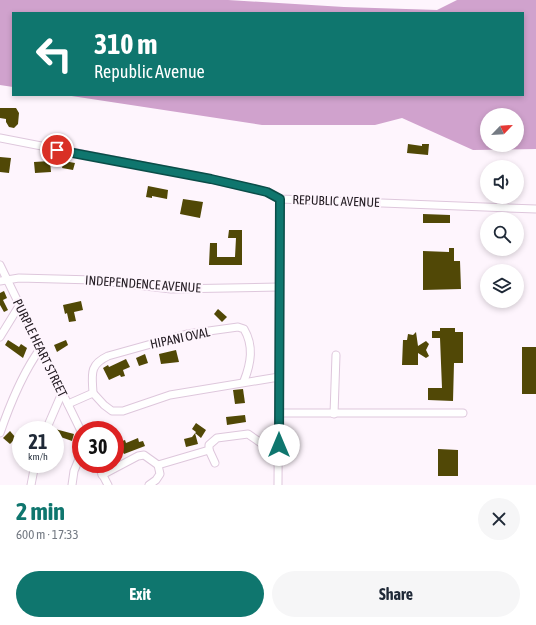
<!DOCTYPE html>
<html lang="en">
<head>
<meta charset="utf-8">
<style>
	body { margin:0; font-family:"Asap Condensed",sans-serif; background:#f6f6f7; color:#1f2937; height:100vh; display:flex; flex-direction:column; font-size:15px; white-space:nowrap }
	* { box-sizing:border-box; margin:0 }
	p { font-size:13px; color:#747a83 }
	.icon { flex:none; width:22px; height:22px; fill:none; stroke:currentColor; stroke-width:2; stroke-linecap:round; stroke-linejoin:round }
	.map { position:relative; height:485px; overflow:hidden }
	.drawer { display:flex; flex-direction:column; background:#fff; flex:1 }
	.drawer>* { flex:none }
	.banner { position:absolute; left:12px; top:12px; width:512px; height:84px; border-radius:0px; box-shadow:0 2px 6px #0003; background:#0f766e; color:#fff; overflow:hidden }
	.needle { width:26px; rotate:65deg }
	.fabs { position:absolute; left:480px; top:108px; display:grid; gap:8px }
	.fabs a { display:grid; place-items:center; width:44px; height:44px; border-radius:50%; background:#fff; box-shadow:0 2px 6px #0003; font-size:20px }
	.speed { position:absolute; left:12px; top:421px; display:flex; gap:8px; font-size:20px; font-weight:700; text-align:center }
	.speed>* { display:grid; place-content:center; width:52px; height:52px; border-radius:50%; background:#fff; box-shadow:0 2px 6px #0003; line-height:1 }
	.speed small { font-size:10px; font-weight:400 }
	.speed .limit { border:6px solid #d22; background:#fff; color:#111 }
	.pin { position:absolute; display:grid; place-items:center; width:34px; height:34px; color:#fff; margin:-17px; border:2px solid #fff; border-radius:50%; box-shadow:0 1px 4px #0007 }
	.me { position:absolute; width:44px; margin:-22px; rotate:0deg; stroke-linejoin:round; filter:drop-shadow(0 0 3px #0008) }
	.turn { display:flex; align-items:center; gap:14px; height:84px; padding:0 16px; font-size:18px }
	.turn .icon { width:52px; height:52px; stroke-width:2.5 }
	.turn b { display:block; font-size:28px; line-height:34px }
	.round { display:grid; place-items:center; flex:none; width:42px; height:42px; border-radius:21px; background:#f6f6f7 }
	.head { display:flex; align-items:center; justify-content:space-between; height:68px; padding:0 16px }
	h1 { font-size:24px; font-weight:700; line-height:30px; color:#0f766e }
	.action { display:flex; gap:8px; margin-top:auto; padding:8px 16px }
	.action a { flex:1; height:46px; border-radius:24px; background:#0f766e; color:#fff; font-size:16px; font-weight:700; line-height:46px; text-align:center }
	.action a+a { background:#f6f6f7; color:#1f2937 }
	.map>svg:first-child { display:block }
</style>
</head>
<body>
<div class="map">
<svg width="536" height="485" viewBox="0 0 536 485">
	<rect width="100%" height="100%" fill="#fef5fd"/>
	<!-- water -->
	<path fill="#d0a2cd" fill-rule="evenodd" d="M0 0H228L344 7 437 10 457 0H536V149L473 150 402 118 375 125H262L65 95H523V13H13V87L0 85ZM487 115H517V145H487Z"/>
	<!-- building -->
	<g fill="#514806">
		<path d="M0 108H16L19 113 18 124 14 128 9 127 6 122V119L0 118Z"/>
		<path d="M408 144 422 146V144H429L428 155 407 153Z"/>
		<path d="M0 157 11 158 9 173 0 172Z"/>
		<path d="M50 161 51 172 35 173 34 162Z"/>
		<path d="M64 161 75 163 73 170 62 168Z"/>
		<path d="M148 186 168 190 167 199 152 196V198L146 197Z"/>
		<path d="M183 199 203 202 200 218 180 214Z"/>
		<path d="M423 214 450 215V223H423Z"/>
		<path d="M229 230H242V265H209L210 243H217V257H235L236 238H228Z"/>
		<path d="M449 248H454V261H460L461 289 423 290V251L449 252Z"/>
		<path d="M4 291 7 298 3 300 8 310 4 312 0 305V293Z"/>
		<path d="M81 301 83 310 74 312 76 321 69 322 67 313 65 314 63 305Z"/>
		<path d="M218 309 227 317 222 322 214 314Z"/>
		<path d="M440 328H455V332H463V363H454L453 401 428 400V388H442L440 338H432V331H440Z"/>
		<path d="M416 332 418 346 426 341 429 344 426 350 429 356 426 358 418 353V365H402L403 340H407L408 334 413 335Z"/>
		<path d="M8 340 19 347 21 344 27 348 23 358 5 345Z"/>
		<path d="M66 340 68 345 57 352 54 345Z"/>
		<rect x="522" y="347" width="14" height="47"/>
		<path d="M176 350 179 362 161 364 159 354Z"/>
		<path d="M145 354 148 363 139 366 136 358Z"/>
		<path d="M126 359 130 367 123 370 125 376 121 377 120 375 109 380 103 368 108 365 109 367Z"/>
		<path d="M243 389 245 403 235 404 233 390Z"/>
		<path d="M245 415 246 422 227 425 226 417Z"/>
		<path d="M196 423 206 430 201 438 195 433 198 444 186 447 184 439 192 437 196 432 192 429Z"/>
		<path d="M55 429 74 434 72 441 55 435Z"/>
		<path d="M10 431 16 438 10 444 3 438Z"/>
		<path d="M138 438 139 442 143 441 145 446 124 454 120 447 115 449V444L125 440 126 443Z"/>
		<path d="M438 449 458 450V476H438Z"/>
	</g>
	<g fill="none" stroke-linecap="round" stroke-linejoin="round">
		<defs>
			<g id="minor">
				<path d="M0 138 211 179 267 192 280 199 536 209"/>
				<path d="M0 265 81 431"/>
				<path d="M0 281 19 278 94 280 171 289 279 287"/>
				<path d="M0 337 19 306"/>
				<path d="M93 393 104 405 112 411H123L170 395 279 377"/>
				<path d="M68 404 93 393C92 374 89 365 108 356L187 334 238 327 244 329C254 346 251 363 244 381"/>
				<path d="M279 413H463"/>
				<path d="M334 414 336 355"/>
				<path d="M46 430 62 393"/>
				<path d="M0 433C10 404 22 374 40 349"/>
				<path d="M209 450 215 463"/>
				<path d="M97 464 108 485"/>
				<path d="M102 475 138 456 144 455 158 465"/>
				<path d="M31 485 35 464"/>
				<path d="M72 485 74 471 81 454"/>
				<path d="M149 485 156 480 160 474 158 465 209 450V445L217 438 248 434 261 443 279 445"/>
				<path d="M278 485 280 199"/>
			</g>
		</defs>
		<!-- minor casing -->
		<use href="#minor" stroke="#dec7dc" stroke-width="9"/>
		<!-- minor -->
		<use href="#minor" stroke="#fff" stroke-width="7"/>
	</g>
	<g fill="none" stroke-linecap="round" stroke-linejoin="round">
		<defs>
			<path id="route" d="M57 150 211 179 267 192 280 199 279 445"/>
		</defs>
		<!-- route casing -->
		<use href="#route" stroke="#0a4d48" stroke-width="10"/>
		<!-- route -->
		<use href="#route" stroke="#0f766e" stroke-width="7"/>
	</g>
	<g text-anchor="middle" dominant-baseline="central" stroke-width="4" stroke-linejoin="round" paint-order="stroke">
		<!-- street labels -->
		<g font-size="13" fill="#282027" stroke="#fef5fd">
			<text transform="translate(336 201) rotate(2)">REPUBLIC AVENUE</text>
			<text transform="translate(143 284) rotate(4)">INDEPENDENCE AVENUE</text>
			<text transform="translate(180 338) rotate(-12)">HIPANI OVAL</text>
			<text transform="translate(40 348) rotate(64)">PURPLE HEART STREET</text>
		</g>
	</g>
</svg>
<div class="fabs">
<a><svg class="needle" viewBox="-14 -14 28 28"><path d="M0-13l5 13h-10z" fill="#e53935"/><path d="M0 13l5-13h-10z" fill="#747a83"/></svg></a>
<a><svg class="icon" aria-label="sound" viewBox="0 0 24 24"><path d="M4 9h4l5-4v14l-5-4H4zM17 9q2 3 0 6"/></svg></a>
<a><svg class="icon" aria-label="search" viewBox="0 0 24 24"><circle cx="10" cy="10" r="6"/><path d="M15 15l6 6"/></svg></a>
<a><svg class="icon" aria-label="layers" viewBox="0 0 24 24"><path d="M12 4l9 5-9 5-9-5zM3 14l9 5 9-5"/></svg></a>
</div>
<div class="speed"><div>21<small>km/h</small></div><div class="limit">30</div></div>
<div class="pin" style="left:57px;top:150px;background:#d93025"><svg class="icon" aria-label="arrive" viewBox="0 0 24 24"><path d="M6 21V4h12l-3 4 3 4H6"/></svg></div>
<svg class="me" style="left:279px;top:445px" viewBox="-20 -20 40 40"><circle r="19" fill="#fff"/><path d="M0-13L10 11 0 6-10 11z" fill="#0f766e"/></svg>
<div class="banner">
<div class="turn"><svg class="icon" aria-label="left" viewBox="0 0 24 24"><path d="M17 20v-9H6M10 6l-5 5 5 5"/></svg><div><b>310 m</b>Republic Avenue</div></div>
</div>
</div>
<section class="drawer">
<div class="head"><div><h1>2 min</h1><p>600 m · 17:33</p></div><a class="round"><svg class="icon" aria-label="close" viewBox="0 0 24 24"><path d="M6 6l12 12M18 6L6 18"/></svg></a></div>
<div class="action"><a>Exit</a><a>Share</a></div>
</section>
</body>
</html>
